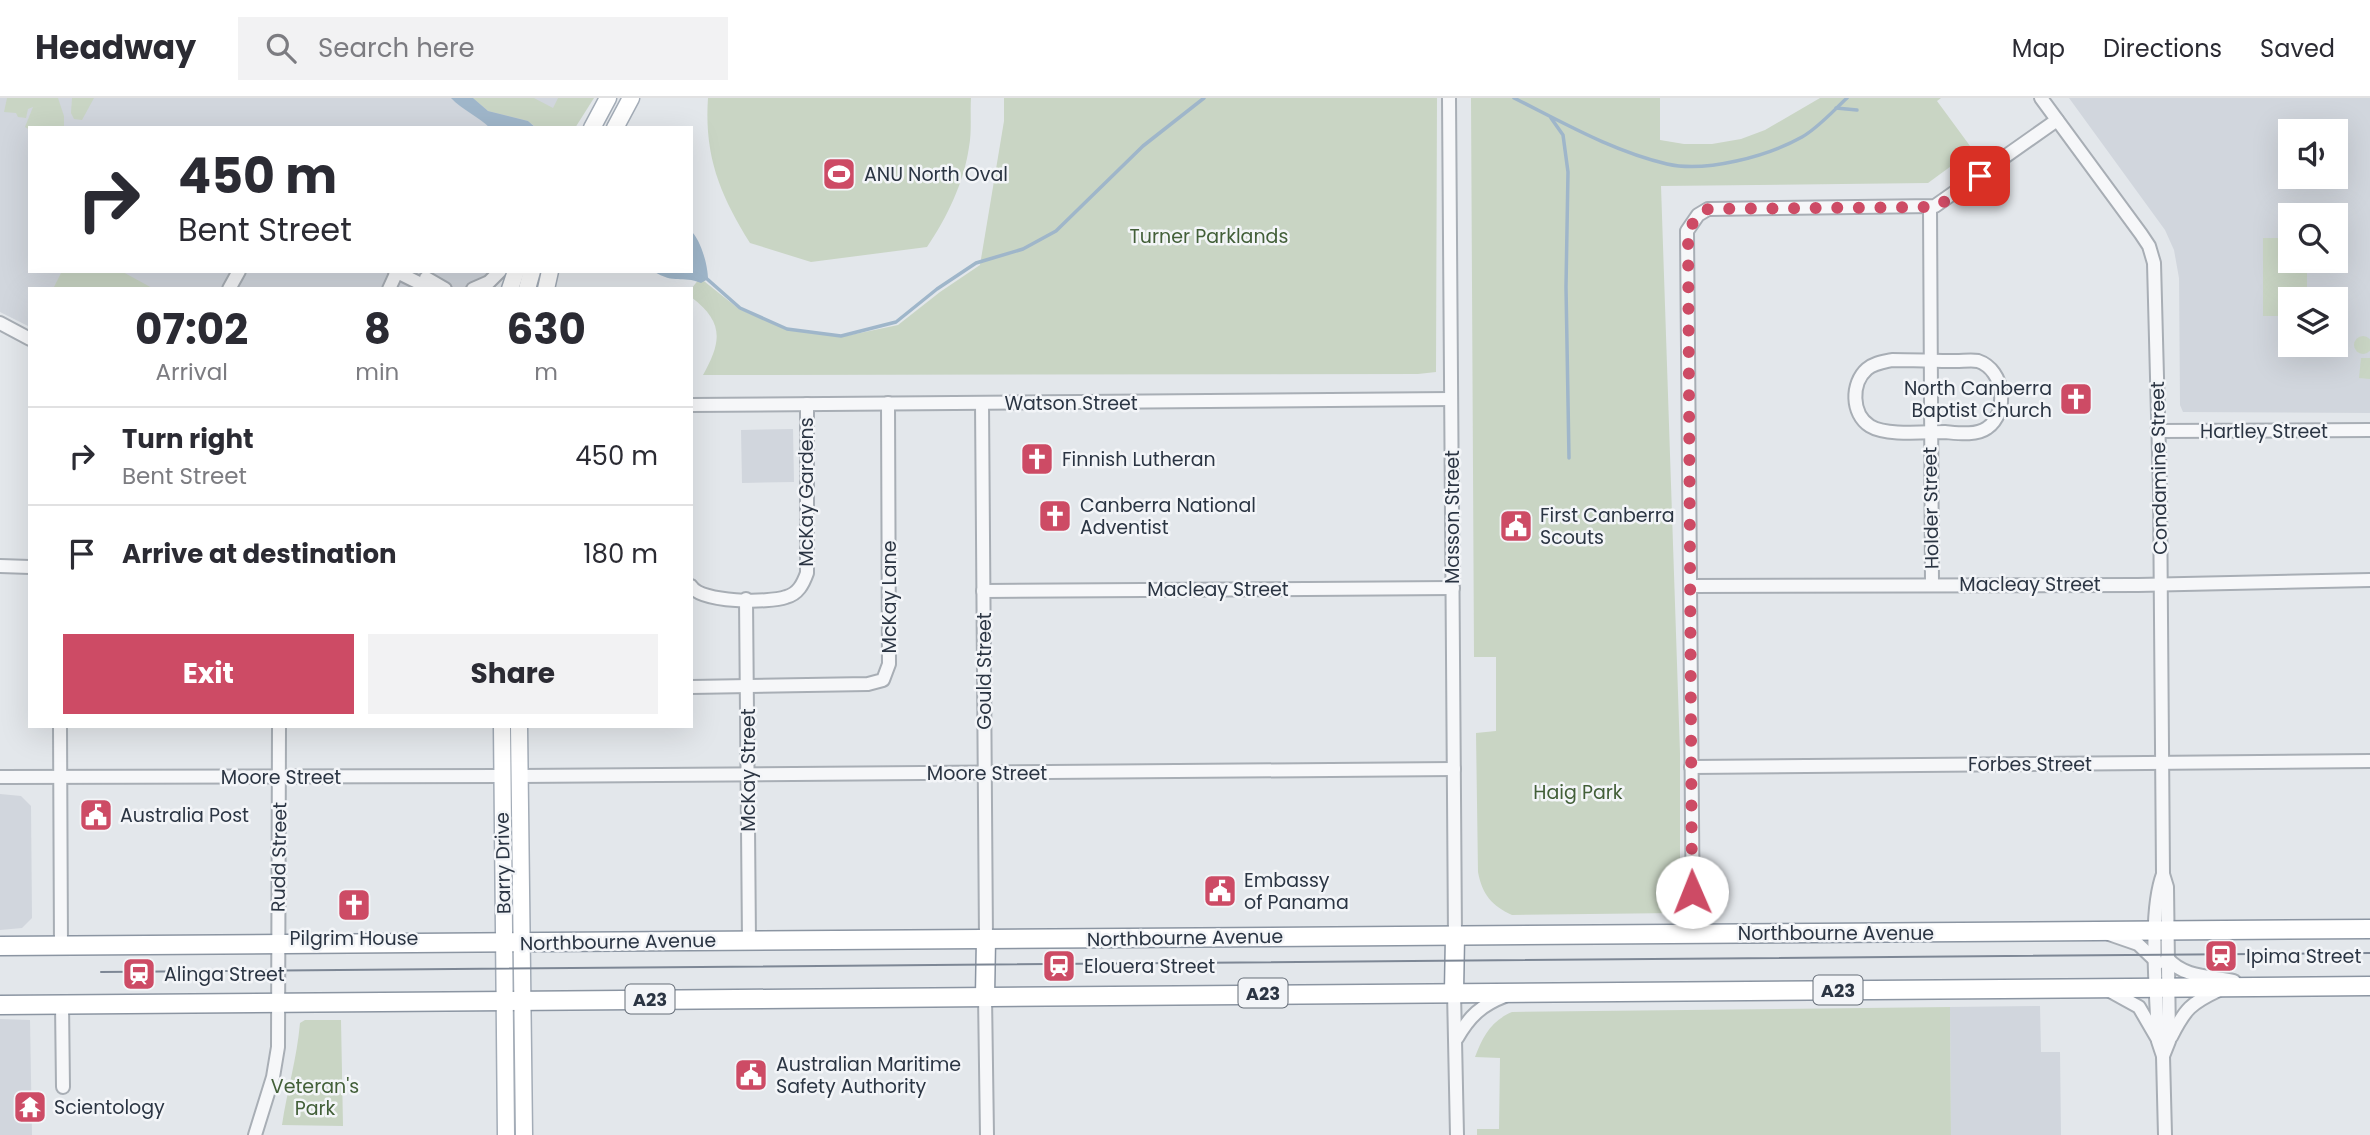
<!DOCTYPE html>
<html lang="en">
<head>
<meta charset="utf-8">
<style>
	body { margin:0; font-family:Poppins,sans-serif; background:#f2f2f3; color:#2b2b33; height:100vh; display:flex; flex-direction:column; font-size:26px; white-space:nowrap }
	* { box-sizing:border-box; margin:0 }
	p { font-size:23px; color:#7c7c81 }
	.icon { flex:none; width:38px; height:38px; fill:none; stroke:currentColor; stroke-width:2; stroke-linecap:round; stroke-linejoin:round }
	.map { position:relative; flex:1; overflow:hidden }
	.panel { position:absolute; left:28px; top:189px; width:665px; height:441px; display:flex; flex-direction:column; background:#fff; border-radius:0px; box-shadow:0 7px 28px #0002 }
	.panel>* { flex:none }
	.hud { position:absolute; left:28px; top:28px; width:665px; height:147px; border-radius:0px; box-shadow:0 7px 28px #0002; background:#fff; color:#2b2b33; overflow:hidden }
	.buttons { position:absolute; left:2278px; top:21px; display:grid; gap:14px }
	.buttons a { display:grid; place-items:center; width:70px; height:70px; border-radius:0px; background:#fff; box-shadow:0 7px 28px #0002; font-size:35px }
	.pin { position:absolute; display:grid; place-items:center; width:60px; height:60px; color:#fff; margin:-30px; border-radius:14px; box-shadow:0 4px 10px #0006 }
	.me { position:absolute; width:77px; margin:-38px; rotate:359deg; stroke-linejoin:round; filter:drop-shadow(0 0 5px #0008) }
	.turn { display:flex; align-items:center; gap:24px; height:147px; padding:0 35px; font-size:32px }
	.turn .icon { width:91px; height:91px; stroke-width:2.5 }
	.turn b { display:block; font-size:49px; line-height:60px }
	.eta { display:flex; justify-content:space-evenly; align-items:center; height:119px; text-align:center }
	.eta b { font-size:42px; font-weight:700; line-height:49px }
	.button { display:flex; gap:14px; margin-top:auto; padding:14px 35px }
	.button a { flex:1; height:80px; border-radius:0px; background:#cd4b65; color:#fff; font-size:28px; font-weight:700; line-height:80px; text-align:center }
	.button a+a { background:#f2f2f3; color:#2b2b33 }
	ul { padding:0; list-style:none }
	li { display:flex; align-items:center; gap:21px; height:98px; padding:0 35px; border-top:2px solid #e1e1e2 }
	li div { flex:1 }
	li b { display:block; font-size:26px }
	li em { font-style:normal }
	header { display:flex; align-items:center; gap:42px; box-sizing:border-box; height:98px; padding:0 35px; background:#fff; border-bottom:2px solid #e1e1e2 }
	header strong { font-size:33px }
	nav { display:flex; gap:38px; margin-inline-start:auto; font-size:24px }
	.search { width:490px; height:63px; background:#f2f2f3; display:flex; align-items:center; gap:18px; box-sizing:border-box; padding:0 24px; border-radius:0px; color:#7c7c81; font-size:26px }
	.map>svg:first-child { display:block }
</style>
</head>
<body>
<header>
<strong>Headway</strong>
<div class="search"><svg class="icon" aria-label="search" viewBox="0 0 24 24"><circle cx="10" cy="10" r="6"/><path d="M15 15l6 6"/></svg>Search here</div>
<nav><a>Map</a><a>Directions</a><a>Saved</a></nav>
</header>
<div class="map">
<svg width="2370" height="1037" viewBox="0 0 2370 1037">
	<rect width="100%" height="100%" fill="#e3e7eb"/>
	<!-- built -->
	<g fill="#d1d6dd" fill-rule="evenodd">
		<path d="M0 0H582L566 30H30V173H488L483 191H30V229L0 214Z"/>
		<path d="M2069 0H2370V315L2183 314 2180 307 2179 180 2174 152 2165 132ZM2291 33H2336V79H2291ZM2291 117H2336V163H2291ZM2291 201H2336V247H2291Z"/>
		<path d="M793 331 794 384 742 385 741 332Z"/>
		<path d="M0 696 21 698 31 708 32 820 22 830 0 832Z"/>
		<path d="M2040 908 2041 954H2060L2061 1037H1951L1950 909Z"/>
		<path d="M0 921 30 922 32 1037H0Z"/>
	</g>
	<!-- green -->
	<g fill="#c9d5c4">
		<path d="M7 0H58L64 18V30H30V32L25 29 33 9 28 11 26 20 18 19 16 15 4 14Z"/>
		<path d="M72 0H94L82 22 74 21 71 15Z"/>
		<path d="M473 0H534L553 10 558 0H594L575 30H537L528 23 488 13Z"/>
		<path d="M708 0H971C970 16 972 33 969 49 964 84 947 120 927 149L811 164 750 145C720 97 704 58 708 0Z"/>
		<path d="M1004 0H1437L1436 274 1418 276 703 277C722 243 724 224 691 199V191L700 180 739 211 787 232 841 239 898 227 940 194 980 167 1004 23Z"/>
		<path d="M1471 0H1660V42L1684 46H1712L1741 41 1765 32 1820 0H1941L1937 3 1973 52 1928 85 1661 88 1680 655V782L1677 815 1512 817C1492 808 1482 796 1478 774L1476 635 1496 633V559H1474Z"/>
		<path d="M2263 140H2291V163H2307V201H2291V218H2263Z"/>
		<path d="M62 173H121L154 191H53Z"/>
		<circle cx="2363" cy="247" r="9"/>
		<path d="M2361 260H2370V281L2359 280Z"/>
		<path d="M1950 909 1951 1037H1477V1031H1499L1500 960 1475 959C1483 938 1491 923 1512 914Z"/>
		<path d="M305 922H341L343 1028 282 1027C287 993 297 960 300 925Z"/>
	</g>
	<!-- water -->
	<g fill="#9fb6ca">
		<path d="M451 0H473L488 13 528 23 536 30H490C478 18 462 12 451 0Z"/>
		<path d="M691 133C701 142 708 168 708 181L701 185C682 177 675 187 653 173H691Z"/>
	</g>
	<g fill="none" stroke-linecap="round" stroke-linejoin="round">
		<!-- stream -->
		<g stroke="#9fb6ca" stroke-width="3.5">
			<path d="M1514 0C1564 25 1612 53 1667 66 1706 75 1768 58 1802 39 1818 30 1833 13 1847 0"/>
			<path d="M1836 10 1857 12"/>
			<path d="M1551 20 1563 37 1568 74 1566 189 1569 360"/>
			<path d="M706 180 740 210 787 231 841 238 896 224 937 191 976 165 1023 151 1056 133 1143 48 1204 0"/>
		</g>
		<defs>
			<g id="minor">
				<path d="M1449 0 1455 838"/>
				<path d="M2041 0 2141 136 2149 148 2154 165 2160 393 2163 776 2167 789 2169 943 2163 958"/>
				<path d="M1930 109 1932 486"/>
				<path d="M395 173 431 191"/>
				<path d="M426 180 445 191"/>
				<path d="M229 191 239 173"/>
				<path d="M389 191 395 178 402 173"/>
				<path d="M473 191 489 184 500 173"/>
				<path d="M0 225 30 241"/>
				<path d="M1892 262C1913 262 1935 263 1956 263 1963 263 1972 262 1978 263 2005 272 2009 315 1987 330 1976 338 1957 335 1945 334 1925 334 1886 338 1870 328 1851 316 1851 285 1867 271 1874 265 1883 264 1892 262Z"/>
				<path d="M982 305 986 841"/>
				<path d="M691 307 1451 301"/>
				<path d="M2157 333 2370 332"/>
				<path d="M0 468 30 469"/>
				<path d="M691 488C701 505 769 505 786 499 798 496 803 486 807 475V306"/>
				<path d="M1690 488 2138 487 2370 482"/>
				<path d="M983 493 1453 490"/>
				<path d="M746 501 749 843"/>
				<path d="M691 589 868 586 883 582 889 566 888 305"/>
				<path d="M60 628 61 848"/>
				<path d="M1691 669 2370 663"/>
				<path d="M519 678 1454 671"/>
				<path d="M0 679 502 678"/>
				<path d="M2163 776C2148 816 2157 898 2158 943L2163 958 2165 1037"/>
				<path d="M1693 836 1687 133 1698 117 1708 111 1935 108 2057 22"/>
				<path d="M2109 836 2138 846 2158 865"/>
				<path d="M2167 860C2184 880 2210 878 2234 883"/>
				<path d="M2110 893 2139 909 2157 940"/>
				<path d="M1454 894 1457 1037"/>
				<path d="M985 898 987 1037"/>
				<path d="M62 906 63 989"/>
				<path d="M2171 939C2185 911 2191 905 2219 892"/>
				<path d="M1457 940C1469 919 1481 907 1505 898"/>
				<path d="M255 1037 273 979 278 949 279 628"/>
			</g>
			<g id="major">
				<path d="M592 30 608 0"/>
				<path d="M615 30 631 0"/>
				<path d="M510 191 516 173"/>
				<path d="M527 191 532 173"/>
				<path d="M546 191 550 173"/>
				<path d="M502 628 506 1037"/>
				<path d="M519 628 524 1037"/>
			</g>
			<g id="highway">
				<path d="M0 848 2370 831"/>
				<path d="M1454 894 1455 838"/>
				<path d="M985 898 986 841"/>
				<path d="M0 907 2370 888"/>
			</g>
		</defs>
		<!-- minor casing -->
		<use href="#minor" stroke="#a8aeb5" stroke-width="16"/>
		<!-- major casing -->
		<use href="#major" stroke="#a3acb7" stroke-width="19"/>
		<!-- highway casing -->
		<use href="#highway" stroke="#8b95a2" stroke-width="21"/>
		<!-- minor -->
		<use href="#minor" stroke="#f6f7f9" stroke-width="12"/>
		<!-- major -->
		<use href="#major" stroke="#fff" stroke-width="16"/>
		<!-- highway -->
		<use href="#highway" stroke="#fff" stroke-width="18"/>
		<!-- tram -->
		<path stroke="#7d8795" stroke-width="2" d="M101 874 2370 855"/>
	</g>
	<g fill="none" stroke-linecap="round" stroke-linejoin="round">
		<!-- route -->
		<path stroke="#cd4b65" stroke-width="12" stroke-dasharray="0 21.6" d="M1692 794 1688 133 1698 117 1708 111 1930 109 1941 106 1980 78"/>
	</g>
	<!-- icons -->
	<defs>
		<symbol id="stadium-square" viewBox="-11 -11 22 22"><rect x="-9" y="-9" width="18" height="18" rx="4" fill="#cd4b65" stroke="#f3f5f8"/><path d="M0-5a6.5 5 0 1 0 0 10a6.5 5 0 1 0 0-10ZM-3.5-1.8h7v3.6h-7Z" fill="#fff"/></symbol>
		<symbol id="church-square" viewBox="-11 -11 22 22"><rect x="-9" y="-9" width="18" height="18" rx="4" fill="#cd4b65" stroke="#f3f5f8"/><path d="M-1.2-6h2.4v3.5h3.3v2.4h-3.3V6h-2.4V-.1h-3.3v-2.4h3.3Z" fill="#fff"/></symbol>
		<symbol id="civic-square" viewBox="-11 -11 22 22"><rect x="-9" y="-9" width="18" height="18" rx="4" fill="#cd4b65" stroke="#f3f5f8"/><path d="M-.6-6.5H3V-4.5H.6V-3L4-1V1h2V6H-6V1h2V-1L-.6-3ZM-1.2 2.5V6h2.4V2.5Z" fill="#fff"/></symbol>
		<symbol id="station-square" viewBox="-11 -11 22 22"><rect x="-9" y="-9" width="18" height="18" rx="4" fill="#cd4b65" stroke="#f3f5f8"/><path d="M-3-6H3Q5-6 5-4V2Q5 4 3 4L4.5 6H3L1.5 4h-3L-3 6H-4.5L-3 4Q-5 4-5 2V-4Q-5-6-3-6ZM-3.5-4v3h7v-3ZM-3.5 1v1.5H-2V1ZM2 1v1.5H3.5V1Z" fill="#fff"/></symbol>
		<symbol id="temple-square" viewBox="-11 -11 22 22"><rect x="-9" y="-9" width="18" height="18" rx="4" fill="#cd4b65" stroke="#f3f5f8"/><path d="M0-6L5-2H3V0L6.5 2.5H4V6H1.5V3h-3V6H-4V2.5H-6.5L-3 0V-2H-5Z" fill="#fff"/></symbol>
	</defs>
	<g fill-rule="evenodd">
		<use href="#stadium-square" x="820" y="57" width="38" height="38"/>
		<use href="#church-square" x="2057" y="282" width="38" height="38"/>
		<use href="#church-square" x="1018" y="342" width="38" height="38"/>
		<use href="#church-square" x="1036" y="399" width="38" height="38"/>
		<use href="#civic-square" x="1497" y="409" width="38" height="38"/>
		<use href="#civic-square" x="77" y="698" width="38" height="38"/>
		<use href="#civic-square" x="1201" y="774" width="38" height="38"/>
		<use href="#church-square" x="335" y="788" width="38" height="38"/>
		<use href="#station-square" x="2202" y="839" width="38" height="38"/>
		<use href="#station-square" x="1040" y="849" width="38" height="38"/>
		<use href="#station-square" x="120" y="857" width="38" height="38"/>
		<use href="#civic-square" x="732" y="958" width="38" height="38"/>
		<use href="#temple-square" x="11" y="990" width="38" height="38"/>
	</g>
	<g text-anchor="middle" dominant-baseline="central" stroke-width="5" stroke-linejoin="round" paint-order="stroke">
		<!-- shield labels -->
		<g fill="#f3f5f8" stroke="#676f79" stroke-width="2">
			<rect x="1813.5" y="877.5" width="49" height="29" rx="5"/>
			<rect x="1238.5" y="880.5" width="49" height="29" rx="5"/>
			<rect x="625.5" y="886.5" width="49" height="29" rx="5"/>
		</g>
		<g font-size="18" font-weight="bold" fill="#2b3543">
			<text x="1838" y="892">A23</text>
			<text x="1263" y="895">A23</text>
			<text x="650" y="901">A23</text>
		</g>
		<!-- poi labels -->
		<g font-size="19" fill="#2b3543" stroke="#f3f5f8" text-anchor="start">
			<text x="864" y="76">ANU North Oval</text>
			<text x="2052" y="290" text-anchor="end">North Canberra<tspan x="2052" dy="22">Baptist Church</tspan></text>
			<text x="1062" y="361">Finnish Lutheran</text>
			<text x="1080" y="407">Canberra National<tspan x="1080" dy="22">Adventist</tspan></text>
			<text x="1540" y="417">First Canberra<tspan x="1540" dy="22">Scouts</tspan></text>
			<text x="120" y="717">Australia Post</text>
			<text x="1244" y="782">Embassy<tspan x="1244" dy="22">of Panama</tspan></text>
			<text x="354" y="840" text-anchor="middle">Pilgrim House</text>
			<text x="2246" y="858">Ipima Street</text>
			<text x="1084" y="868">Elouera Street</text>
			<text x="164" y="876">Alinga Street</text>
			<text x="776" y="966">Australian Maritime<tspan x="776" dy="22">Safety Authority</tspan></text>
			<text x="54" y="1009">Scientology</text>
		</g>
		<!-- park labels -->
		<g font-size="19" fill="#425f38" stroke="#f3f5f8">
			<text x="1209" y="138">Turner Parklands</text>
			<text x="1578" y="694">Haig Park</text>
			<text x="315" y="988">Veteran's<tspan x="315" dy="22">Park</tspan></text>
		</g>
		<!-- street labels -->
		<g font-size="19" fill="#2b3543" stroke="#f3f5f8">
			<text x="1071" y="305">Watson Street</text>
			<text x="2264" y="333">Hartley Street</text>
			<text transform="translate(2159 370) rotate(-91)">Condamine Street</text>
			<text transform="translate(806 394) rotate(-90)">McKay Gardens</text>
			<text transform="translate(1931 410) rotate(-91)">Holder Street</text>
			<text transform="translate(1452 419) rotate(-90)">Masson Street</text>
			<text x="2030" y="486">Macleay Street</text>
			<text x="1218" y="491">Macleay Street</text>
			<text transform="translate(889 499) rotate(-90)">McKay Lane</text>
			<text transform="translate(984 573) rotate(-90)">Gould Street</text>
			<text x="2030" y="666">Forbes Street</text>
			<text transform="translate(748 672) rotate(-90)">McKay Street</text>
			<text x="987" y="675">Moore Street</text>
			<text x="281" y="679">Moore Street</text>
			<text transform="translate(279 759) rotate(-89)">Rudd Street</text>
			<text transform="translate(503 765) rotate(-91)">Barry Drive</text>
			<text x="1836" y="835">Northbourne Avenue</text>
			<text transform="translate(1185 840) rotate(-1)">Northbourne Avenue</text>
			<text transform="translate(618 844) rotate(-1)">Northbourne Avenue</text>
		</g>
	</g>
</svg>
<div class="buttons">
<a><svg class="icon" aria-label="sound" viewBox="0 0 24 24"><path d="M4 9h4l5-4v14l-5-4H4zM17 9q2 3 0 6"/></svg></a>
<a><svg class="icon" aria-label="search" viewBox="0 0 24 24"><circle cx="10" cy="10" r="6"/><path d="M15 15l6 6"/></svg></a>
<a><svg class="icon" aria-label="layers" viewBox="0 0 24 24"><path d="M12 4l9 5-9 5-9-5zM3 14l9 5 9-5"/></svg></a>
</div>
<div class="pin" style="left:1980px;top:78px;background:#d93025"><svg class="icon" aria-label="arrive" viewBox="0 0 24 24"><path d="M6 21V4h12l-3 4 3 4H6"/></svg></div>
<svg class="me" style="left:1692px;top:794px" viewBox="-20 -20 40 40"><circle r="19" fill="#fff"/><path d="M0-13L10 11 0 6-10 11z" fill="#cd4b65"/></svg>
<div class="hud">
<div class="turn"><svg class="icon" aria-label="right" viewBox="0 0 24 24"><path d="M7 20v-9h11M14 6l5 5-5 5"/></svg><div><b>450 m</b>Bent Street</div></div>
</div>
<section class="panel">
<div class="eta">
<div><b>07:02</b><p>Arrival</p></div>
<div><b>8</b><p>min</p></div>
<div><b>630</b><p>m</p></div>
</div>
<ul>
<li><svg class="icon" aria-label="right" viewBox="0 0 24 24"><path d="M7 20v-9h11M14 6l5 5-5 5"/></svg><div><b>Turn right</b><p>Bent Street</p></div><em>450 m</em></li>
<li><svg class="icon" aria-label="arrive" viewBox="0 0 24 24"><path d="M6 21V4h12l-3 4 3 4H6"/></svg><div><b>Arrive at destination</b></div><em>180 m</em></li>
</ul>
<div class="button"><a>Exit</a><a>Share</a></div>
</section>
</div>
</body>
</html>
